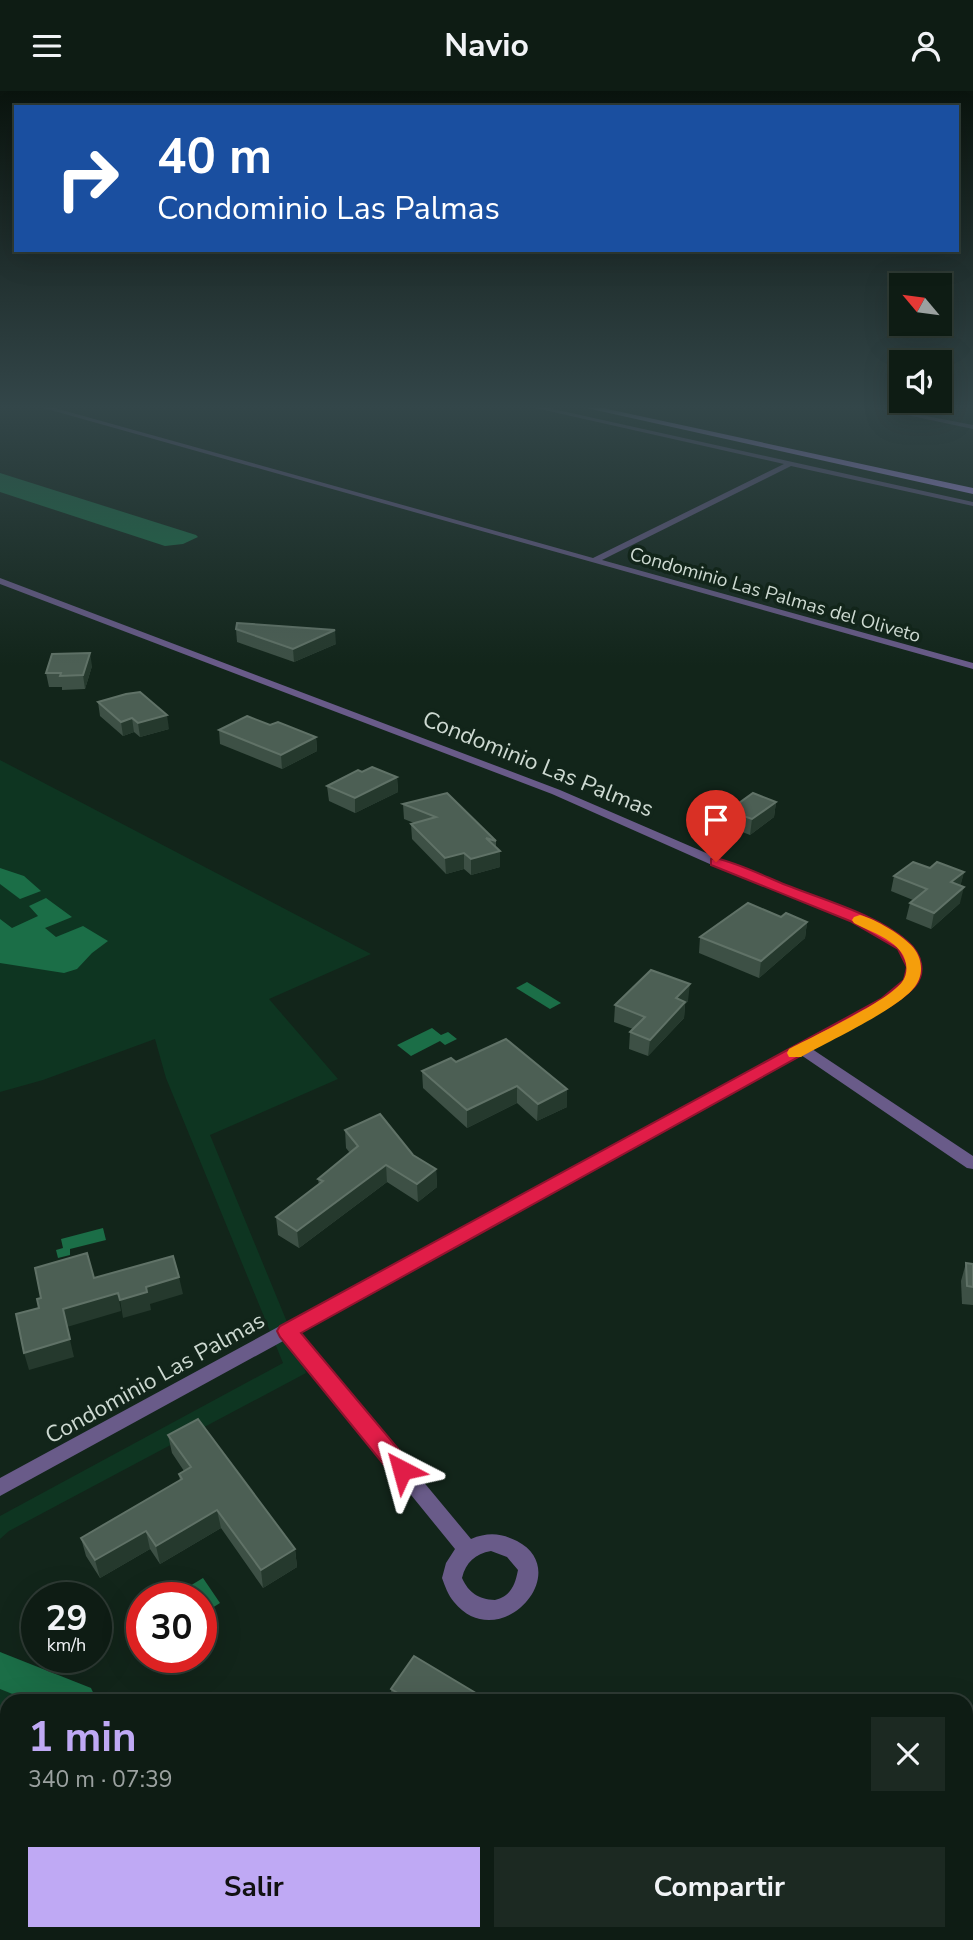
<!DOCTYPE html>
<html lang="es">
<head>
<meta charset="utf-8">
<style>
	body { margin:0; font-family:"Nunito Sans",sans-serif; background:#1c2922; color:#f1f3f6; height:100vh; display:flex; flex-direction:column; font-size:26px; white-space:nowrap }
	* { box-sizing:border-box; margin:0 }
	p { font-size:23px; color:#9ba1a0 }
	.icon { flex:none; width:38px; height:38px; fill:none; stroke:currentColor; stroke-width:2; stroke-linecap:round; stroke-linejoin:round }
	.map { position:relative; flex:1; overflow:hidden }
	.panel { position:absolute; left:0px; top:1603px; width:973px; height:247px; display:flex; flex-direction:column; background:#0e1c14; border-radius:21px 21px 0 0; box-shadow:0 7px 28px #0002,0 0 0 2px #2e3a34 }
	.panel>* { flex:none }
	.top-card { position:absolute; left:14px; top:14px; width:945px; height:147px; border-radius:0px; box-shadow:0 7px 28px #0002,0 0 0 2px #2e3a34; background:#1a4fa0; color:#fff; overflow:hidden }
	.needle { width:46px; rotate:299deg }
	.fabs { position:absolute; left:889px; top:182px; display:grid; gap:14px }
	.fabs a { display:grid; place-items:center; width:63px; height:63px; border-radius:0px; background:#0e1c14; box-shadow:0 7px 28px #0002,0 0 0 2px #2e3a34; font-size:35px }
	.speed { position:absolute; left:21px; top:1491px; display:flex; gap:14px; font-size:35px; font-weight:700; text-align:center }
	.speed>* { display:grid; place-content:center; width:91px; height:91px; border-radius:50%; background:#0e1c14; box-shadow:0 7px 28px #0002,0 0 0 2px #2e3a34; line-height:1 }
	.speed small { font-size:18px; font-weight:400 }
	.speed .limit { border:10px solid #d22; background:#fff; color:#111 }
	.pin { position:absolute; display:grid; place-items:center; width:60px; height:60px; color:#fff; margin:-72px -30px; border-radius:50% 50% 50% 0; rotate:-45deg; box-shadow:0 0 7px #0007 }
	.pin .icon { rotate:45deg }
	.me { position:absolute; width:77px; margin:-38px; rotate:321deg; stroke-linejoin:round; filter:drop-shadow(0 0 5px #0008) }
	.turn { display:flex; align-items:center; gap:24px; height:147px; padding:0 28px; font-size:32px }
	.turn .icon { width:91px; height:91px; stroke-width:2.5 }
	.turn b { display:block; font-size:49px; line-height:60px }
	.round { display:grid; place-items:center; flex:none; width:74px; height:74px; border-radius:0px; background:#1c2922 }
	.head { display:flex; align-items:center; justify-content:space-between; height:119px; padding:0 28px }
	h1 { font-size:42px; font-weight:700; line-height:52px; color:#bfa9f4 }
	.primary-button { display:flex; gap:14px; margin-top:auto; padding:14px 28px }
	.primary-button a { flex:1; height:80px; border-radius:0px; background:#bfa9f4; color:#111; font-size:28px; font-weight:700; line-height:80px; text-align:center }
	.primary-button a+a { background:#1c2922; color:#f1f3f6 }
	header { display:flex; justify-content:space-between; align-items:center; height:91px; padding:0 28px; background:#0e1c14; font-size:32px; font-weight:700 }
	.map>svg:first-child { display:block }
</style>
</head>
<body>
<header><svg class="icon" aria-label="menu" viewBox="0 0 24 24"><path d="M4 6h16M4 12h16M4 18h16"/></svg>Navio<svg class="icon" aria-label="person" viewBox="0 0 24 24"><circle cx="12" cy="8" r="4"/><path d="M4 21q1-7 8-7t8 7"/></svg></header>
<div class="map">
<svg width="973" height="1849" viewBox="0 0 973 1849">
	<rect width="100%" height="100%" fill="#12251a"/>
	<!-- green -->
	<g fill="#0e3521">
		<path d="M0 669 371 863 269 908 338 988 210 1044 301 1265 306 1282 9 1440 0 1448V1425L283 1272 166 987 155 948 43 989 0 1001Z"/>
		<path d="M0 1561 98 1610H7V1678L0 1675Z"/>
		<path d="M7 1827V1843H185L189 1849H0V1831Z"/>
	</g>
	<!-- water -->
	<g fill="#1b6e47">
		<path d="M0 382 196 444 198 446 183 453 165 455 0 401Z"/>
		<path d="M0 777 24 785 41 800 20 808 0 793Z"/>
		<path d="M46 807 72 826 45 837 56 846 83 835 108 850 92 862 77 878 64 882 0 872V828L12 837 38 825 29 815Z"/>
		<path d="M527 891 561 912 550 918 516 897Z"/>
		<path d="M432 937 441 944 448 941 457 948 445 954 440 950 411 965 397 954Z"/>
		<path d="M103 1137 106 1149 70 1158V1164L58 1167 56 1159 63 1157 61 1148Z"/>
		<path d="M203 1487 220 1512 201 1524V1507H170Z"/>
	</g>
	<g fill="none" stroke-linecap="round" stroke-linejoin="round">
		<!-- canal -->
		<g fill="#1b6e47" fill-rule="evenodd">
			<path d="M0 1561 91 1597 97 1610H30L0 1598Z"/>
			<path d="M519 1843H569L571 1849H521Z"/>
		</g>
		<!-- street -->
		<g fill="#695b89" fill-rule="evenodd">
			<path d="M40 316H51L593 467 784 373 531 316H544L973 411V415L791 375 602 469 973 572V578Z"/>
			<path d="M869 316C882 316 903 324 914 322 922 321 927 316 936 316L921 324 973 334V338Z"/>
			<path d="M0 487 560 699 720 768 860 824 903 846 916 860 922 876 912 899 892 914 812 958 973 1065V1078L967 1077 801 964 299 1241 471 1448C488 1441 501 1442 517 1450 576 1481 499 1566 454 1511 448 1504 445 1495 442 1487L446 1472 455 1458 285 1249 0 1405V1387L882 908 901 894 908 876 903 861 893 852 850 830 712 774 552 703 0 493ZM491 1460 507 1466 518 1479C515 1494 511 1505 495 1509 478 1508 469 1502 462 1487 466 1471 475 1463 491 1460Z"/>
			<path d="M0 1703 7 1706V1733L0 1730Z"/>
			<path d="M47 1843H73L72 1849H46Z"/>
		</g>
		<!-- primary -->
		<path fill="#b395f4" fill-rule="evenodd" d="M582 316H598L973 397V403Z"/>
	</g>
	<!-- wall -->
	<g fill="#3d5045">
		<path d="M236 538 336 553 294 571 237 551Z"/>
		<path d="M92 575 85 598 62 599V596H49L46 582Z"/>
		<path d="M98 611 169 638 140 646 134 641 123 645 100 625Z"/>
		<path d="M270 634 316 646 317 660 282 678 220 653 219 639Z"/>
		<path d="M362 681 397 686 398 701 355 722 329 710 327 695Z"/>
		<path d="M776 711 774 726 750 744 727 735 728 720Z"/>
		<path d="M403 713 496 750V756L500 776 471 784 464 778 446 783 412 748 411 733 414 732 404 728Z"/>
		<path d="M930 777 964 781 960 795V812L931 838 906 828 910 812 913 809 891 800 894 785Z"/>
		<path d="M781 826 807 831 805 847 759 887 699 862 700 846Z"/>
		<path d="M688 910 685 913 684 927 648 965 629 958 630 941 633 938 614 931 615 914Z"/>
		<path d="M456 971 567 998V1016L537 1030 517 1012 467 1037 423 997 422 980Z"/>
		<path d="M345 1039 413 1064 436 1078 437 1096 418 1111 387 1091 299 1157 278 1144 276 1126 319 1094 318 1088 350 1062 346 1057Z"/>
		<path d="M966 1172 973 1173V1214L962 1213 961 1190Z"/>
		<path d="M168 1344 295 1458 297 1476 263 1497 221 1437 160 1473 150 1458 100 1487 86 1465 81 1447 180 1390 179 1383 184 1380 172 1362Z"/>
		<path d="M391 1598 489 1610H392Z"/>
		<path d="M773 1843H924L929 1849H772Z"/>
	</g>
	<!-- shaded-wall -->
	<g fill="#25392d">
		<path d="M335 539 336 553 294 571 293 558Z"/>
		<path d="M90 562 92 575 85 598 83 584Z"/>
		<path d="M167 624 169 638 140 646 138 632Z"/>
		<path d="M132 627 134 641 123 645 121 631Z"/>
		<path d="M316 646 317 660 282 678 281 664Z"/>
		<path d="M397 686 398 701 355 722V707Z"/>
		<path d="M776 711 774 726 750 744 752 728Z"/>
		<path d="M500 760V776L471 784V768Z"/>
		<path d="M464 762V778L446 783 445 767Z"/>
		<path d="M964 781 960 797 951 791Z"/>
		<path d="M964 796 960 812 931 838 934 822Z"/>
		<path d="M807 831 805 847 759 887 761 870Z"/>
		<path d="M690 893 688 910 685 913 684 927 648 965 650 949 676 907Z"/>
		<path d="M517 995V1012L467 1037V1019Z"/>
		<path d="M567 998V1016L537 1030 538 1013Z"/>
		<path d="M386 1074 387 1091 299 1157 297 1140Z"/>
		<path d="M436 1078 437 1096 418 1111 417 1093Z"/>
		<path d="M179 1186 183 1203 150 1213 151 1219 123 1227 120 1209 146 1196Z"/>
		<path d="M118 1202 121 1220 67 1236 74 1266 29 1279 24 1262 63 1218Z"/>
		<path d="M217 1419 221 1437 160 1473 156 1455Z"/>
		<path d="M146 1440 150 1458 100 1487 95 1469Z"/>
		<path d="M295 1458 297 1476 263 1497 261 1479Z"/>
	</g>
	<!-- building -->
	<g fill="#4c5f54" stroke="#607267" stroke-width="2">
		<path d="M237 532 335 539 293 558 236 538Z"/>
		<path d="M90 562 83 584 60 585 61 582H46L52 563Z"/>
		<path d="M140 601 167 624 138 632 132 627 121 631 98 611 126 603Z"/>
		<path d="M247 625 270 634 278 631 316 646 281 664 219 639Z"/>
		<path d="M372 676 397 686 355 707 327 695 358 679 362 681Z"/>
		<path d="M447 702 496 750 486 747 500 760 471 768 464 762 445 767 411 733 436 726 403 713Z"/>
		<path d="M753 702 776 711 752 728 728 720Z"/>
		<path d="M913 771 930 777 937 771 964 781 951 791 964 796 934 822 910 812 927 798 894 785Z"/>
		<path d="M748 812 781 826 786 822 807 831 761 870 700 846Z"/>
		<path d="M651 879 690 893 676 907 685 911 650 949 630 941 645 926 615 914Z"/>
		<path d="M506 948 567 998 538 1013 517 995 467 1019 422 980 451 967 456 971Z"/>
		<path d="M380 1023 413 1064 436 1078 417 1093 386 1074 297 1140 276 1126 323 1090 318 1088 358 1055 345 1039Z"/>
		<path d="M87 1162 94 1187 173 1165 179 1186 146 1196 147 1201 120 1209 118 1202 63 1218 70 1248 24 1262 16 1223 39 1217 37 1208 41 1207 35 1177Z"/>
		<path d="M966 1172 973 1173V1196L967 1195Z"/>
		<path d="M198 1328 295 1458 261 1479 217 1419 156 1455 146 1440 95 1469 81 1447 182 1388 179 1383 191 1376 168 1344Z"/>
		<path d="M414 1565 489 1610H411L391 1598Z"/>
		<path d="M780 1843H924L929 1849H785Z"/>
	</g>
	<!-- sky -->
	<linearGradient id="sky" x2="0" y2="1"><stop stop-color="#0a140e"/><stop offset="0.55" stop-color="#334649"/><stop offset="1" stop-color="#334649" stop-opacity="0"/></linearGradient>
	<rect width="973" height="575" fill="url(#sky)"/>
	<!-- route -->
	<path fill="#e11d48" stroke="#92132f" stroke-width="2" d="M716 767C740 773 764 785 786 794 824 809 878 824 908 851 914 856 920 865 921 873 925 893 906 904 892 914L301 1242 410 1372 413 1379 410 1386 402 1388 394 1386 280 1246 277 1240 280 1235 881 908 904 889 907 876 898 858 850 830 711 774V768Z"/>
	<!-- slow -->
	<path fill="#f59e0b" d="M860 824C877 829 899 842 911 854 923 866 925 885 913 898 894 920 829 950 801 966H789L787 962 789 958C812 946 890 909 902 891 909 882 907 869 901 861 891 847 869 840 854 832L852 829 854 826Z"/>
	<g text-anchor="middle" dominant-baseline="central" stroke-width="7" stroke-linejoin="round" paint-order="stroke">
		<!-- far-street labels -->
		<g font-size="19" fill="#cdd9d1" stroke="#12251a">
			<text transform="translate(775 504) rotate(16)">Condominio Las Palmas del Oliveto</text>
		</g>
		<!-- street labels -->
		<g font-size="23" fill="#cdd9d1" stroke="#12251a">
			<text transform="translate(538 673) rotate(22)">Condominio Las Palmas</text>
			<text transform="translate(155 1287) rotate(-29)">Condominio Las Palmas</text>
		</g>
	</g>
</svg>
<div class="fabs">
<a><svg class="needle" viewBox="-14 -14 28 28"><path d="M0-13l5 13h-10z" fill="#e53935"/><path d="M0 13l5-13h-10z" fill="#9ba1a0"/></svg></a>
<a><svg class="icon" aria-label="sound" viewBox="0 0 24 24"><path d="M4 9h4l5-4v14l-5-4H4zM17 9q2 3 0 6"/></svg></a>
</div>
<div class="speed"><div>29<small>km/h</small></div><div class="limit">30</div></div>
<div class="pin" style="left:716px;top:771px;background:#d93025"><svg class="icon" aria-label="arrive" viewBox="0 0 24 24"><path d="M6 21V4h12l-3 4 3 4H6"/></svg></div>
<svg class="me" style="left:402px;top:1379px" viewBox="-20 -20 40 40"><path d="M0-17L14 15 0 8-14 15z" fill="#e11d48" stroke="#fff" stroke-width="4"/></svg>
<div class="top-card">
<div class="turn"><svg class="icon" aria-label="right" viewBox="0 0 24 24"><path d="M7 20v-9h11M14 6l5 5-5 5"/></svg><div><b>40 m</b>Condominio Las Palmas</div></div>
</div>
<section class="panel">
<div class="head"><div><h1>1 min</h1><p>340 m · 07:39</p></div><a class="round"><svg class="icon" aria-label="close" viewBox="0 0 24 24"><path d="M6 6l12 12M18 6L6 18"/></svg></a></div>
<div class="primary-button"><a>Salir</a><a>Compartir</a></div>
</section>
</div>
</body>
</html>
